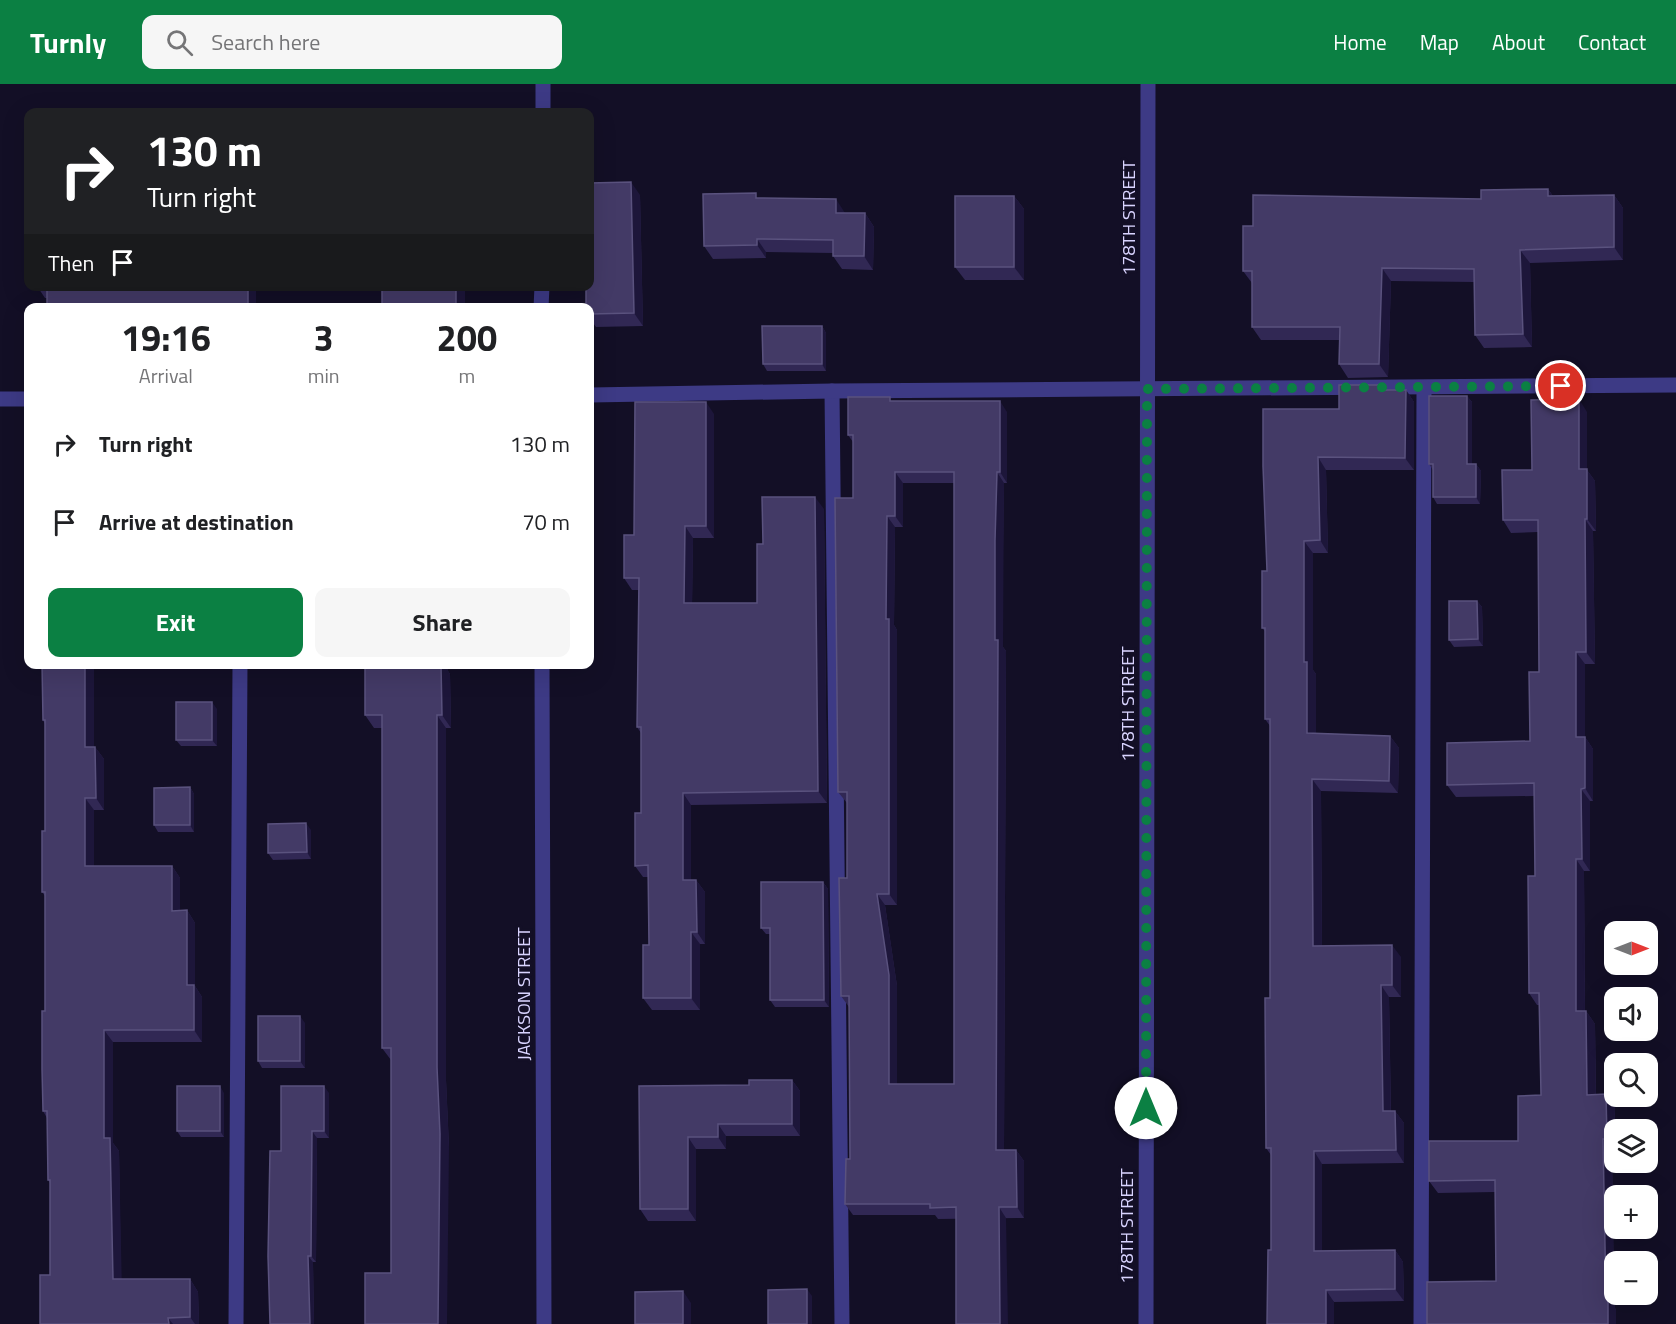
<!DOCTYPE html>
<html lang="en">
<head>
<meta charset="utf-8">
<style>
	body { margin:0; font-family:"Titillium Web",sans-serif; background:#f6f6f6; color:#202124; height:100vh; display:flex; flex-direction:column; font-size:22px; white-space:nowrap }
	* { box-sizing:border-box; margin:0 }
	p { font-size:20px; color:#757577 }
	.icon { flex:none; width:33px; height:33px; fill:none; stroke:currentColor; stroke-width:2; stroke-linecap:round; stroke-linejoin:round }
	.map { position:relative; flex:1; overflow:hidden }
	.drawer { position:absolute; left:24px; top:219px; width:570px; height:366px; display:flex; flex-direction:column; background:#fff; border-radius:12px; box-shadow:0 6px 24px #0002 }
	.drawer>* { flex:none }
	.top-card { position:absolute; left:24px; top:24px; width:570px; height:183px; border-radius:12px; box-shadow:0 6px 24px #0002; background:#202124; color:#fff; overflow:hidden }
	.needle { width:39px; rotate:90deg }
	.fabs { position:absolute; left:1604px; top:837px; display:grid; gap:12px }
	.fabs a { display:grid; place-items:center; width:54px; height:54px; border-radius:12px; background:#fff; box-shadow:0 6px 24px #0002; font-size:30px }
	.pin { position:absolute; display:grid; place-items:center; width:51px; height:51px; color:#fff; margin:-26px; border:3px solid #fff; border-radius:50%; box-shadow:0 2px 6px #0007 }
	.me { position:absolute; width:66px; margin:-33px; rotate:0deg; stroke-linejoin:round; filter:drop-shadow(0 0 4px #0008) }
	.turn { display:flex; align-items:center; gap:21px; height:126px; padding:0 24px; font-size:27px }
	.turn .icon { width:78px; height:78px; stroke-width:2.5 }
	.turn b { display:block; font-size:42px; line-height:51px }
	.then { display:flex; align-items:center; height:57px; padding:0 24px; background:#0003; gap:12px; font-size:22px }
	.eta { display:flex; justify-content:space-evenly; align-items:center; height:102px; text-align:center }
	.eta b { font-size:36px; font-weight:700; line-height:42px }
	.action { display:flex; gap:12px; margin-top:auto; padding:12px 24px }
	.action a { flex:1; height:69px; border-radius:12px; background:#0b8043; color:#fff; font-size:24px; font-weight:700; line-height:69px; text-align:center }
	.action a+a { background:#f6f6f6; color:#202124 }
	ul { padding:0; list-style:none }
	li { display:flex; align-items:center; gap:18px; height:78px; padding:0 24px }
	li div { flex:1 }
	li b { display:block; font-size:22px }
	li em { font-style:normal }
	header { display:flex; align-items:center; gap:36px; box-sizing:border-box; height:84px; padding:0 30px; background:#0b8043; color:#fff }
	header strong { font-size:28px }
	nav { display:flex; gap:33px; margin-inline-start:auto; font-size:21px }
	.search { width:420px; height:54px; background:#f6f6f6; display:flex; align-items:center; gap:15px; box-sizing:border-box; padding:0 21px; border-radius:12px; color:#757577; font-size:22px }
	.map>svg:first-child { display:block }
</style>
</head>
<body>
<header>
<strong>Turnly</strong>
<div class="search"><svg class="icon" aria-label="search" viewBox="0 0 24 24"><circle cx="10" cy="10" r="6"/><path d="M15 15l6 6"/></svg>Search here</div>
<nav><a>Home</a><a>Map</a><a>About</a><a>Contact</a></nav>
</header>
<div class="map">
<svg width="1676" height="1240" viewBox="0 0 1676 1240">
	<rect width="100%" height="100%" fill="#130f26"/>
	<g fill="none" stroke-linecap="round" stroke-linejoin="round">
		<!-- lane -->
		<g stroke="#3d3a85" stroke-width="15">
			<path d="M832 307 842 1240"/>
			<path d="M590 311 832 307 1676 301"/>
			<path d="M0 315H28"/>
			<path d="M236 1240 240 580"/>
			<path d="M1421 1240 1424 304"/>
		</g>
		<!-- street -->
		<g stroke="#3d3a85" stroke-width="15">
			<path d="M543 28V0"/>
			<path d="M541 224 542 202"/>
			<path d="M542 580 544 1240"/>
			<path d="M1146 1240 1148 0"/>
		</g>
	</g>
	<!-- wall -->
	<g fill="#312854" fill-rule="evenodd">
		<path d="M1548 105 1553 112 1614 111 1623 124V176L1530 179 1532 263 1484 264 1475 251 1474 198 1391 197 1388 293 1348 294 1339 280V256H1261L1252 243V199L1243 187 1253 142 1481 115Z"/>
		<path d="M640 111 643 242 596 243 590 235V224Z"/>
		<path d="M1014 112 1024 125V196H965L955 183Z"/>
		<path d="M760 114 845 129H865L874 143 873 186 842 185 833 172V169L766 168V174L713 175 704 162Z"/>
		<path d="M37 202H256V224H47V214H45Z"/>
		<path d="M822 242 826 249V287H767L763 280Z"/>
		<path d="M1383 306H1406L1414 318V386H1326L1328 469H1313V586L1316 590V649L1390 652 1399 664 1398 709 1321 707 1322 862 1401 873V913H1389L1391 1027H1395L1404 1039V1079L1322 1080V1167L1395 1166 1403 1178 1404 1217 1334 1218 1271 1166V1071L1266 1064 1270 914V642L1265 635V547L1262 544 1267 487 1339 325Z"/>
		<path d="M1467 312 1472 318V380H1476L1481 387 1480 420H1437L1433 413V386L1429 380Z"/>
		<path d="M893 317 1007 328V399H1004L1003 468V563L1006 567 1004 1066H1016L1024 1077V1134L938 1135 935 1131H853L845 1120 850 1075 849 923 841 912 847 794V719L838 708 853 414V358L848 351ZM903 399H954V1000H897V902L885 821H897V546L894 541 895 443H903Z"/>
		<path d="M1587 328V386L1595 397 1596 447H1593L1595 580H1585V653L1593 665V717H1590V787H1584L1585 927H1586L1595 940 1596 1011 1606 1010 1615 1023 1614 1068H1612L1614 1210 1615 1224 1616 1226V1240L1496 1197 1495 1108 1438 1109 1429 1097 1518 1057 1541 1011 1539 921H1537L1529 909 1535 792 1534 712 1456 713 1447 701 1530 657 1539 588 1538 448 1511 449 1503 436 1532 386Z"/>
		<path d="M714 330V454H693L692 519H757L763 460 824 425 827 719 691 721V796H696L705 808V860H700V926H652L643 914 649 861 648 793H643L635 782 641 729V649L637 643 639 506H632L624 494 634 451Z"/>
		<path d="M1477 517 1482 523 1483 562 1454 563 1449 556Z"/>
		<path d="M94 580V663H95L104 675V726H94V782H172L180 794V827L187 826 195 839V902L202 913V958H113V1059L119 1067 121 1195H190L198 1208 199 1240H40L50 1191V1099L48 1096 47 1034 43 1027 45 927V812L42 808 45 747V640L43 636Z"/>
		<path d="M448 587 450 590 451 644H446V996L449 1063 391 1189V976L382 964V644H374L365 631Z"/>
		<path d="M217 625V662H181L176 656Z"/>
		<path d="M190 703 194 710V748H158L154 741Z"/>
		<path d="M311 746V775L273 776 268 769Z"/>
		<path d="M823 798 828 805 829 923H775L770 916V850H766L761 844Z"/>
		<path d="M305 939V984H262L258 977Z"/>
		<path d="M792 996 800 1007V1052H726V1065H696V1137H648L640 1125 639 1002 749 1001Z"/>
		<path d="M224 1009V1053H181L177 1047Z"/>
		<path d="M329 1009V1054H317L316 1178H313L314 1240 281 1067Z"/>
	</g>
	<!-- shaded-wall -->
	<g fill="#1d163a">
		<path d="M631 98 640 111 643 242 634 229Z"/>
		<path d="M1548 105 1557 118 1548 112Z"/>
		<path d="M1614 111 1623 124V176L1614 163Z"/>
		<path d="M1014 112 1024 125V196L1014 183Z"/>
		<path d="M836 115 845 129V142L836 129Z"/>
		<path d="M865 129 874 143 873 186 864 172Z"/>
		<path d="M757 155 766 168V174L757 161Z"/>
		<path d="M1520 166 1530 179 1532 263 1523 250Z"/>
		<path d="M1382 184 1391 197 1388 293 1379 280Z"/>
		<rect x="248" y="202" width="8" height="22"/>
		<rect x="456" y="202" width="9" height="22"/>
		<path d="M822 242 826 249V287L822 280Z"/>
		<path d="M1406 306 1414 318V386L1405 374Z"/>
		<path d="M1467 312 1472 318V387L1467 380Z"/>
		<path d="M1579 315 1587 328V386L1595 397 1596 447 1587 435 1579 385Z"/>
		<path d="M1000 317 1007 328V399L1000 388Z"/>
		<path d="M706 318 714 330V454L706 442Z"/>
		<path d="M1318 373 1326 386 1328 469 1320 456Z"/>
		<path d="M1476 380 1481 387 1480 420 1476 413Z"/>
		<path d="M895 388 903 399V443L895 432Z"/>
		<path d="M997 388 1004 399 1003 563 1006 567 1004 1077 996 1066 995 457Z"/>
		<path d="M815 413 824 425 827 719 818 707Z"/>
		<path d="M887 432 895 443 894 541 897 546V821L889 810 886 535Z"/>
		<path d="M1585 435 1593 447 1595 580 1586 568Z"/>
		<path d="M685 442 693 454 692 531 684 519Z"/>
		<path d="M1304 457 1313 469V586L1316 590V661L1307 649 1304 578Z"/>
		<path d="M1477 517 1482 523 1483 562 1478 555Z"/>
		<path d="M1576 568 1585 580V665L1576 653Z"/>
		<path d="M85 580H94V675L85 663Z"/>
		<path d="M441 580H448V587L450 590 451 644 442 631Z"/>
		<path d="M212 618 217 625V662L212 656Z"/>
		<path d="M437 631 446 644V996L449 1063 447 1240H438Z"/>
		<path d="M1390 652 1399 664 1398 709 1389 697Z"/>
		<path d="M1585 653 1593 665V717L1585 704Z"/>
		<path d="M95 663 104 675V726L96 714Z"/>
		<path d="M1312 695 1321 707 1322 874 1313 862Z"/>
		<path d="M190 703 194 710V748L190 741Z"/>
		<path d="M1581 705 1590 717V787L1582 775Z"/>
		<path d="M683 709 691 721V808L683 796Z"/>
		<path d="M85 714 94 726V794L85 782Z"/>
		<path d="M306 739 311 746V775L307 768Z"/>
		<path d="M1576 775 1584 787 1585 940 1576 927Z"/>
		<path d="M172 782 180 794V839L172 827Z"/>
		<path d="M696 796 705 808V860L697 848Z"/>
		<path d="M823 798 828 805 829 923 824 916Z"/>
		<path d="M877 810 885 821 897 902V1011L889 1000Z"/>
		<path d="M187 826 195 839V902L202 913V958L194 946 187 901Z"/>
		<path d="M691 848 700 860V926L691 914Z"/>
		<path d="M1392 861 1401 873V913L1392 901Z"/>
		<path d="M1381 901 1389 913 1391 1040 1383 1027Z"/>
		<path d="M1586 927 1595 940 1596 1023 1587 1011Z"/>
		<path d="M300 932 305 939V984L300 977Z"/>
		<path d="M104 946 113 958V1059L119 1067 122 1208 113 1195 104 1054Z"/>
		<path d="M792 996 800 1007V1052L792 1040Z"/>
		<path d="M220 1002 224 1009V1053L220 1047Z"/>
		<path d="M324 1002 329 1009V1054L324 1047Z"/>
		<path d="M1606 1010 1615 1023 1614 1066 1607 1055Z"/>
		<path d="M1395 1027 1404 1039V1079L1396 1066Z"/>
		<path d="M718 1040 726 1052V1065L718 1053Z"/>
		<path d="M312 1047 317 1054 316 1178 311 1172Z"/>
		<path d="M688 1053 696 1065V1137L688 1125Z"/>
		<path d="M1603 1055 1612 1068 1614 1210 1615 1224 1616 1226V1240H1608L1606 1214Z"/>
		<path d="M1016 1066 1024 1077V1134L1017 1123Z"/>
		<path d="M1314 1067 1322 1080V1179L1314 1167Z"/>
		<path d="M999 1123 1006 1134 1008 1240H1000Z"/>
		<path d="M1395 1166 1403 1178 1404 1217 1395 1205Z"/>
		<path d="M308 1172 313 1178 314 1240H310Z"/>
		<path d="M190 1195 198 1208 199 1240H195L190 1233Z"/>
		<path d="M807 1205 812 1212V1240H807Z"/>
		<path d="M1326 1206 1334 1218V1240H1326Z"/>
		<path d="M683 1207 691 1219V1240H683Z"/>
		<path d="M168 1234 173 1240H169Z"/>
	</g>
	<!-- building -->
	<g fill="#433a66" stroke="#5a527e" stroke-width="1.5" fill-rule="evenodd">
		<path d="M631 98 634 229 590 230V224H586V202H590V99Z"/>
		<path d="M1548 105V112L1614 111V163L1520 166 1523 250 1475 251 1474 185 1382 184 1379 280H1339L1340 243H1252V187H1243V142H1253V111L1481 115V106Z"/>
		<path d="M756 109V114L836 115V129H865L864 172H833V156L757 155V161L704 162 703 110Z"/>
		<rect x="955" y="112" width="59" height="71"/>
		<rect x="47" y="202" width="201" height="22"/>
		<rect x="382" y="202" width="74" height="22"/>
		<path d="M762 242H822V280H763Z"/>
		<path d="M1339 301H1379V306H1406L1405 374 1318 373 1320 456 1304 457V578H1307V649L1390 652 1389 697 1312 695 1313 862 1392 861V901H1381L1383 1027H1395L1396 1066 1314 1067V1167L1395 1166V1205L1326 1206V1240H1267L1268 1166H1271V1064H1266L1265 914H1270V635H1265V544H1262V487H1267L1263 382V325H1339Z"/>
		<path d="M1429 312H1467V380H1476V413H1433V380H1429Z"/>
		<path d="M848 313H890V317H1000V388H997L995 457V556H998L996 1066H1016L1017 1123H999L1000 1240H956V1123L930 1124V1120H845L846 1075H850L849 912H841L839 794H847V708H838L835 414H853V351H848ZM895 388H954V1000H889V891L877 810H889V535H886L887 432H895Z"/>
		<path d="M1579 315V385H1587V435H1585L1586 568H1576V653H1585V704L1581 705 1582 775H1576V927H1586L1587 1011 1606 1010 1607 1055H1603L1606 1214H1608V1240H1427V1198L1496 1197 1495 1096 1429 1097V1057H1518V1012L1541 1011 1539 909H1529L1528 792H1535L1534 699 1447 701V659L1530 657 1529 588H1539L1538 436H1503L1502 386H1532L1531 316Z"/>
		<path d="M635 318H706V442H685L684 519H757V460H763L762 413H815L818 707 683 709V796H696L697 848H691V914H643V861H649L648 781 635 782V729H641V643H637L639 494H624V451H634Z"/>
		<path d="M1449 517H1477L1478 555 1449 556Z"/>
		<path d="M42 580H85V663H95L96 714H85V782H172V827L187 826V901H194V946H104V1054H110L113 1195H190V1233L168 1234 169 1240H40V1191H50V1096H48L47 1027H43L42 985V927H45V808H42V747H45V636H43Z"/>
		<path d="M365 580H441L442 631H437V983L440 1050 438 1240H365V1189H391V964H382V631H365Z"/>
		<rect x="176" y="618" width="36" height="38"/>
		<path d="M190 703V741H154V704Z"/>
		<path d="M306 739 307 768 268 769V740Z"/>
		<path d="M761 798H823L824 916H770V844H761Z"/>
		<rect x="258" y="932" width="42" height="45"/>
		<path d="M749 996H792V1040H718V1053H688V1125H640L639 1002 749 1001Z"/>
		<rect x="177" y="1002" width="43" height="45"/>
		<path d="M281 1002H324V1047H312L311 1172H308L310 1240H270L268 1172 270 1067H281Z"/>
		<path d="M807 1205V1240H768V1206Z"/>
		<path d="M683 1207V1240H635V1208Z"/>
	</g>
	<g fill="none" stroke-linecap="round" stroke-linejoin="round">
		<!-- route -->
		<path stroke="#0b8043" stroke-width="10" stroke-dasharray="0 18" d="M1146 1024 1147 305 1561 302"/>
	</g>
	<g text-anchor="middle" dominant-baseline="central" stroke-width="6" stroke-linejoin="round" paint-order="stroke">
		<!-- street labels -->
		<g font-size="18" fill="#d9d4ff" stroke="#130f26">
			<text transform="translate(1128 134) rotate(-90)">178TH STREET</text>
			<text transform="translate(1127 620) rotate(-90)">178TH STREET</text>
			<text transform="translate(523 910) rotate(-90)">JACKSON STREET</text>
			<text transform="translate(1126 1142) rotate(-90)">178TH STREET</text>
		</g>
	</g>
</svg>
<div class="fabs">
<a><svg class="needle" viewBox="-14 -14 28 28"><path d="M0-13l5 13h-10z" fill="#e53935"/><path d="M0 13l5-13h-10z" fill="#757577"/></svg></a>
<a><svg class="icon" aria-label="sound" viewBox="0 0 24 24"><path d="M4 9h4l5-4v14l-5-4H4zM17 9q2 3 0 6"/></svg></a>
<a><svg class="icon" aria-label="search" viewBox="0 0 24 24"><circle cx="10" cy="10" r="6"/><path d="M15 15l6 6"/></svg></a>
<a><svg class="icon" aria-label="layers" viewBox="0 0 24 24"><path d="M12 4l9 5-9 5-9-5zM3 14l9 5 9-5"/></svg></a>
<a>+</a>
<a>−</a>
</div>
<div class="pin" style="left:1561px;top:302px;background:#d93025"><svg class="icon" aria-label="arrive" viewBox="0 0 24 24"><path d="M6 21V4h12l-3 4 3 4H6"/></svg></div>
<svg class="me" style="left:1146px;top:1024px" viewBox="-20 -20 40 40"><circle r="19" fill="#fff"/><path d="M0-13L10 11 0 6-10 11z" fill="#0b8043"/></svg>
<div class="top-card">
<div class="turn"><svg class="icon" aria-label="right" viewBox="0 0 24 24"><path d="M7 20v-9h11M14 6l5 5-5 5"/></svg><div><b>130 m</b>Turn right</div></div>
<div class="then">Then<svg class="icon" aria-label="arrive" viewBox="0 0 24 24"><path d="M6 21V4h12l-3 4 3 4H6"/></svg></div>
</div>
<section class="drawer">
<div class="eta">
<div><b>19:16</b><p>Arrival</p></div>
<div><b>3</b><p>min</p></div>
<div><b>200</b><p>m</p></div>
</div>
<ul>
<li><svg class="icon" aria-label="right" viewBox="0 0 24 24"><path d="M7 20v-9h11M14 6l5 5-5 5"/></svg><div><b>Turn right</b></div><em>130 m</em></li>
<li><svg class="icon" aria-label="arrive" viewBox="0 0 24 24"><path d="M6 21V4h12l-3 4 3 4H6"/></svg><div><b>Arrive at destination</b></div><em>70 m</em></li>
</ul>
<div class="action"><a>Exit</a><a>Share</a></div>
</section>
</div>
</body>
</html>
